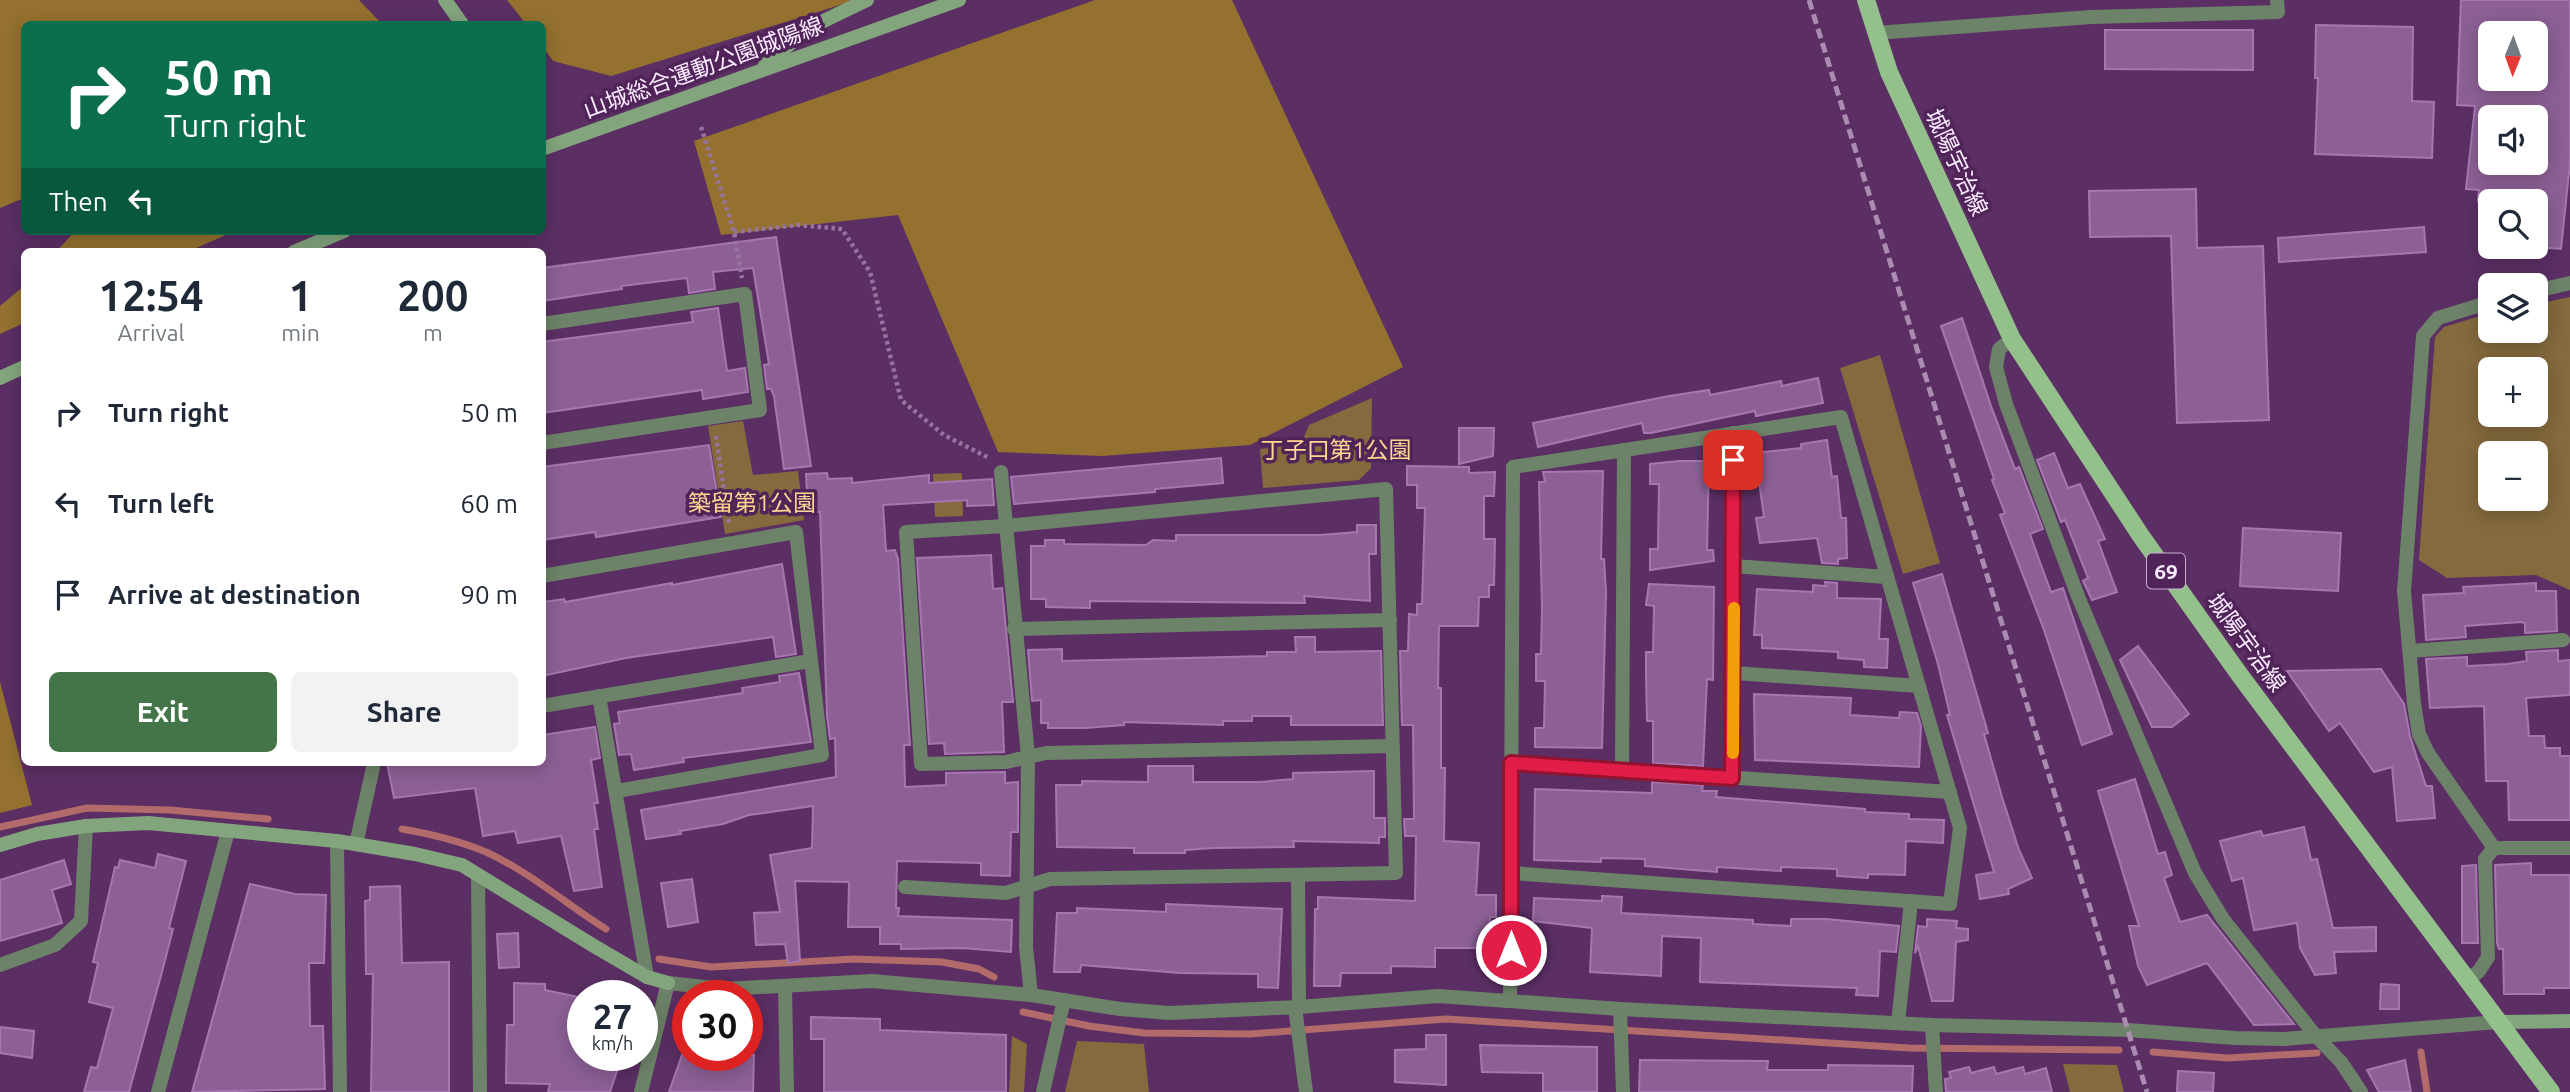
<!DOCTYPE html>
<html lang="en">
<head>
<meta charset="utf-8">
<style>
	body { margin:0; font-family:Ubuntu,"Noto Sans JP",sans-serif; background:#f2f2f3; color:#1f2937; height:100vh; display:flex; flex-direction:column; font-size:26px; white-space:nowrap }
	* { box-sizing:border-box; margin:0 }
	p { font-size:23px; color:#747a83 }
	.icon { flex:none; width:38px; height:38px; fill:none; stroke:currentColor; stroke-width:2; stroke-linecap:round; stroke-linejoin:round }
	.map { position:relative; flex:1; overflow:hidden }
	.side { position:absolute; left:21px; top:248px; width:525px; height:518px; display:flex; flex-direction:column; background:#fff; border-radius:10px; box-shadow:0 4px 18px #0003 }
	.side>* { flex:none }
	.top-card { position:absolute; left:21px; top:21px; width:525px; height:214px; border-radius:10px; box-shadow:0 4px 18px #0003; background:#0b6e4f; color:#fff; overflow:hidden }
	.needle { width:46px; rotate:181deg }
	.tools { position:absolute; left:2478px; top:21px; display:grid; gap:14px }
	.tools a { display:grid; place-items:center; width:70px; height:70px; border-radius:10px; background:#fff; box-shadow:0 4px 18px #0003; font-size:35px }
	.speed { position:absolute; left:567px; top:980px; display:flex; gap:14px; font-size:35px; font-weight:700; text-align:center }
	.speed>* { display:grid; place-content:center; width:91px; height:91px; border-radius:50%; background:#fff; box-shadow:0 4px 18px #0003; line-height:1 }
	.speed small { font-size:18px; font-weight:400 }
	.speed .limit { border:10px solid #d22; background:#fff; color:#111 }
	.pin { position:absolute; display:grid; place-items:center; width:60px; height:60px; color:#fff; margin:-30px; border-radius:14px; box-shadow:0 4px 10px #0006 }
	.me { position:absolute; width:77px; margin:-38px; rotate:0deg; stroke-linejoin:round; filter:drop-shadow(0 0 5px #0008) }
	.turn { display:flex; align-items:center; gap:24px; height:147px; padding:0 28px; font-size:32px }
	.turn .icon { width:91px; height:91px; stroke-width:2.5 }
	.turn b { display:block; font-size:49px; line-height:60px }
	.then { display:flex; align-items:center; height:66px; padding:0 28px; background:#0003; gap:14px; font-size:26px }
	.eta { display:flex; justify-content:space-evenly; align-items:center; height:119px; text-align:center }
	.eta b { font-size:42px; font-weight:700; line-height:49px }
	.cta { display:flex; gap:14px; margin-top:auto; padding:14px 28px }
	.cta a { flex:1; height:80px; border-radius:10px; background:#447549; color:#fff; font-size:28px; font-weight:700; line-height:80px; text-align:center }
	.cta a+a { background:#f2f2f3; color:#1f2937 }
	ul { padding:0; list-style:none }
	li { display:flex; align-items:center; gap:21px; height:91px; padding:0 28px }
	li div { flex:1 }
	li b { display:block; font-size:26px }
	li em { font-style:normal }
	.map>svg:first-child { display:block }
</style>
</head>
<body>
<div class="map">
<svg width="2570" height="1092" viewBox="0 0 2570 1092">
	<rect width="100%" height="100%" fill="#5b2f64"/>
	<!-- green -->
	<g fill="#846a3d" fill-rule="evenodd">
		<path d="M2570 297V590L2536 575 2447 578 2419 560 2435 337 2444 327 2490 313V331H2536V304ZM2490 369H2536V415H2490ZM2490 453H2536V499H2490Z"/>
		<path d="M1880 355 1940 563 1903 574 1840 368Z"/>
		<path d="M1372 398 1371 468 1359 480 1263 488 1260 449 1301 444 1309 425Z"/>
		<path d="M743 421 753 475 798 471 804 520 725 534 708 426Z"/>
		<path d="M962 473 963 516 935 517 933 474Z"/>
		<path d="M1012 1036 1027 1044 1024 1092H1009Z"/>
		<path d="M1077 1041 1144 1044 1149 1092H1065Z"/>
		<path d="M2063 1064 2117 1065 2124 1092H2070Z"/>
	</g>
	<!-- forest -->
	<g fill="#94712f">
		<path d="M0 0H359L382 24H24V198L0 208Z"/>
		<path d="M507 0H856L611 76 553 61 543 47 542 24H526Z"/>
		<path d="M1095 0H1232L1403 367 1250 445 1102 456 998 452 898 215 721 235 694 141Z"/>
		<path d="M75 231H235L187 252H56Z"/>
		<path d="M24 286V323L0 334V306Z"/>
		<path d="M0 682 32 805 0 813Z"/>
	</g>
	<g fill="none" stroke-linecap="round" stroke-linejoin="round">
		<!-- stream -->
		<g stroke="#b36a6a" stroke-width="7">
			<path d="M0 827 87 808 170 810 268 819"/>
			<path d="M402 829C431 834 460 841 486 852 530 872 566 904 606 929"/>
			<path d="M659 959 711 967 854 959 942 962 979 969 994 977"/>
			<path d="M1023 1012 1089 1026 1144 1033 1250 1034 1446 1019 1909 1048 2119 1050"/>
			<path d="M2153 1052 2227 1058 2317 1053"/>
			<path d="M2421 1052 2427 1092"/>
		</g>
	</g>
	<!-- building -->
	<g fill="#8c6095" stroke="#a776b1" stroke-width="2" fill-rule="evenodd">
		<path d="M2461 0H2570V163L2561 249 2536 247V201H2478L2479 190 2466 189 2475 106 2457 105ZM2490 33H2536V79H2490ZM2490 117H2536V163H2490Z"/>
		<path d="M2316 25 2413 27 2412 101 2434 102 2432 158 2315 154 2318 78H2315Z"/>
		<path d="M2105 30H2253V70L2105 69Z"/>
		<path d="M2196 189 2197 248 2263 246 2269 420 2177 423 2171 236 2090 237 2089 191Z"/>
		<path d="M2424 227 2426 252 2279 262 2278 238Z"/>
		<path d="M776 237 811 466 784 469 774 396 771 389H767L764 365 769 364 753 268 713 272 715 289 689 293 687 278 621 286 622 289 542 301V268Z"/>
		<path d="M718 308 727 371 745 368 748 392 703 399 702 390 542 413V342L693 322 691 312Z"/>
		<path d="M1962 318 1991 406 2015 469 2019 467 2043 529 2030 534 2041 565 2051 592 2063 588 2112 734 2082 745 2044 630 2000 515 2005 513 1992 480 1994 479 1941 326Z"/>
		<path d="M1818 378 1823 403 1756 416 1755 411 1651 433H1644L1642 423 1538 447 1533 423 1669 396 1709 390 1710 395 1781 381 1782 386Z"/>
		<path d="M1459 428H1494L1493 456 1459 464Z"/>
		<path d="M1827 440 1832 477 1837 476 1841 518H1846L1847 558 1838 559V564L1822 563 1817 538 1760 543 1756 518 1764 517 1755 453 1801 448V444Z"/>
		<path d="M709 445 721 517 596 537 595 532 542 540V467Z"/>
		<path d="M2054 453 2068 488 2080 484 2105 539 2098 541 2117 592 2092 600 2083 581 2088 578 2065 520 2061 522 2037 460Z"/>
		<path d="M1221 458 1223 483 1155 489V492L1014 504 1011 477Z"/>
		<path d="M1679 461H1709L1707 550H1713L1714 561 1650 570V549H1658L1659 484H1650V464Z"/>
		<path d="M1407 466 1469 467V473L1495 472 1494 496H1484V539H1495L1494 585H1489V597H1479L1478 626H1439L1438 688H1441V768H1445L1444 841 1479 843 1476 895H1496V917H1490L1489 948H1435V967L1391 966V973H1341L1340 986H1314L1315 909H1318V897L1415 901 1416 836H1405L1404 819H1414L1413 725H1402L1400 651H1408L1409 614 1417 615V604H1422L1425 508H1417V485H1407Z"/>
		<path d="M1603 471 1601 559H1604L1606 592 1602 748 1535 747V728H1544L1545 681H1536V654H1541L1542 609 1539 482H1545L1543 472Z"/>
		<path d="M827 473 828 479 852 478V483L929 475V483L992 479 994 505 967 506V500L883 505 886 551 895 550 898 559 910 745H904L905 787 946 785V773L1005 772V783L1018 782V832H1011L1010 876 981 875V863L897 861 896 908H899L898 916 1012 920 1011 952 962 948 901 949V944H880V927H848L849 882 795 881 800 961 788 963 785 944 756 945 754 913 780 912 770 855 812 848 813 806 749 815 723 824 680 831 681 834 646 839 641 810 836 777 835 738 830 739 827 716 820 512H808L806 474Z"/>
		<path d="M1357 525H1376V554H1369L1370 601 1304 596 1305 603 1090 601V608L1046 607V599H1031V546H1045V540H1064V544L1146 545 1153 540 1176 541V535H1320L1357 532Z"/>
		<path d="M2243 528 2341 533 2338 591 2240 586Z"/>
		<path d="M991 555 993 589 1002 588 1013 702H1002L1004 752 945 754 944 743 929 744 917 558Z"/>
		<path d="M782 564 796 654 776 657 773 637 626 658 542 676V602L564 599 565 602 672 583V585Z"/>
		<path d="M1942 574 1988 733 1984 734 2002 797 2019 850 2032 878 2008 889 2009 894 1980 899 1976 875 1994 872 1947 715H1950L1938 664 1913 583Z"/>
		<path d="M1825 582 1837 583V598L1881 599 1879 639H1888L1887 668 1864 667V660L1838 658V652L1762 648V635H1754L1757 589 1813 592V585L1826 586Z"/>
		<path d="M2536 583V591H2556L2557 631 2525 633V623L2521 622 2465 626 2466 637 2426 640 2423 595 2464 593 2463 587Z"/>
		<path d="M1649 584 1714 587 1713 680 1707 679 1703 766 1653 763V721H1647L1646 676V652H1653L1654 606 1646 605Z"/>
		<path d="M1295 637H1315V652L1381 651 1383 725H1291V716H1252V721H1223V725L1124 722V725L1085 728H1048V723H1041V700L1032 701 1028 650 1062 649V661L1267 656V652H1296Z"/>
		<path d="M2138 646 2189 714 2172 727H2152L2120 660Z"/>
		<path d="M2558 650V661L2570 660V695L2526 698 2529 736H2544L2545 748H2560V756H2570V820H2509L2508 781H2486L2484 706 2430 708 2426 659 2467 657V666L2507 664 2527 661 2526 652Z"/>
		<path d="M2381 669 2404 704 2410 736 2426 786H2432L2435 818 2397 821 2392 767 2374 772 2340 723 2329 731 2287 671Z"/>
		<path d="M799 673 811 742 683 758 684 762 634 770 631 754 619 755 614 724 620 723 618 712 743 693 742 688 780 682 779 676Z"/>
		<path d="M1754 694 1851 698 1850 715 1899 718 1900 712 1917 713 1921 726 1919 767 1755 760Z"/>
		<path d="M595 727 600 758 591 760 598 803H594L598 829H594L602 887 574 891 561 836 518 843 515 831 483 836 475 788 394 798 387 763H542V735Z"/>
		<path d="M1148 766H1193V782H1260L1293 779V773L1374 771V818H1385V837H1379V843L1293 841 1294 847 1214 848 1185 850V853H1134V848L1057 847 1056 785H1082V781L1148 782Z"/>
		<path d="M2135 779 2158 854 2165 852 2172 875 2164 878 2180 922 2207 915 2294 1024 2254 1025 2207 963 2147 985 2138 966 2129 926H2139L2098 791Z"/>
		<path d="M1652 782 1703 785 1702 791H1717L1716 797 1865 809V812L1909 814V819L1944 820 1943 843 1906 841 1905 875 1868 874V878L1837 876V869L1781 867V871L1717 867V872L1645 866V859L1601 858V862L1534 860 1535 789 1652 793Z"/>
		<path d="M2304 827 2311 860 2317 859 2333 928 2376 927V951L2334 952 2336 973 2315 975 2300 948 2297 923 2254 930 2243 878 2232 881 2220 841 2261 831 2263 836Z"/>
		<path d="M158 854 186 861 169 928 173 929 162 972 129 1092H84L91 1067 97 1068 113 1008 89 1002 98 963 93 962 115 867 118 868 120 860 155 868Z"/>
		<path d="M64 860 71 884 52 890 62 923 0 941V880Z"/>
		<path d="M2531 863V875H2570V988H2544V994H2504L2503 949H2499L2497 943 2495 865Z"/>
		<path d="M2476 865 2478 943H2462V866Z"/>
		<path d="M692 879 698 922 668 927 661 883Z"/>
		<path d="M250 884 295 894 326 895 324 963H309L310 1026H323L325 1089 192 1092Z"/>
		<path d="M400 886 402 963 449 962V1092H371L373 974H366L365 901 370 900V887Z"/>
		<path d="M1602 896 1622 897 1621 913 1753 920V924L1791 926V919H1826L1899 926 1896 952 1880 951 1878 996 1856 995 1857 988 1700 982 1701 938 1662 936 1661 976 1590 972 1592 928 1533 921 1534 898 1602 901Z"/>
		<path d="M1166 904 1282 909 1278 988 1258 987V974L1180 973 1081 965 1080 972H1054L1057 913H1077V908L1166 912Z"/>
		<path d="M1927 919 1957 921 1956 928 1968 929V940L1956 942 1953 1001H1932L1918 946 1915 953 1918 926 1927 927Z"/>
		<path d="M518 933 519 967 499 968 497 934Z"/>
		<path d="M514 983 545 984V990L583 998V1055H597L620 1062 610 1092H548L550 1084 506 1083 507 1025H514Z"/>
		<path d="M2381 984 2399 985V1009H2380Z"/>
		<path d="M811 1017 880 1019V1030L1006 1035V1092H824V1039H811Z"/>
		<path d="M0 1027 34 1031 32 1058 0 1053Z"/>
		<path d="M1426 1035H1446V1085L1395 1082V1050L1426 1049Z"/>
		<path d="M1480 1045 1597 1047V1092H1543V1073L1482 1072Z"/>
		<path d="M682 1055H754L753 1092H669Z"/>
		<path d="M1640 1060 1768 1061 1767 1070H1828V1065L1913 1066 1912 1092H1639Z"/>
		<path d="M2405 1060 2411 1092H2379L2367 1070Z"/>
		<path d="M1969 1067 1971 1073 1994 1067 1996 1074 2023 1067 2025 1074 2046 1068 2052 1092H1946L1945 1079 1951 1078 1949 1072Z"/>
		<path d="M2178 1071 2214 1073 2213 1092H2177Z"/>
	</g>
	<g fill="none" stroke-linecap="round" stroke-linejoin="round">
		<!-- path -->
		<g stroke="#96749d" stroke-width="4.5" stroke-dasharray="3.5 3.5" stroke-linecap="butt">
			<path d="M701 127 734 232 742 278"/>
			<path d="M734 232 799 225 842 229 870 272 901 400 944 435 989 458"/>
			<path d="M716 436 729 524"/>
		</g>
		<!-- street -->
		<g stroke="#6d8369" stroke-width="14">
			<path d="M1876 33 2091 17 2278 12 2277 0"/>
			<path d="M2536 291 2570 283"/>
			<path d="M2490 302 2438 318 2423 336 2404 591 2414 704 2419 734 2428 753 2494 848H2570"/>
			<path d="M542 324 745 294 760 410 542 443"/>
			<path d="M2012 339 1999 349 1996 367 2006 404 2079 599 2195 873 2223 919 2315 1035 2341 1062 2361 1092"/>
			<path d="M1001 472 1028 756 1026 947 1031 995"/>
			<path d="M1733 566 1887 577"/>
			<path d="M542 576 796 532 822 755 617 791"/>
			<path d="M1014 629 1390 620"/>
			<path d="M2410 651 2563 640"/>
			<path d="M1734 673 1919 686"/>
			<path d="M599 696 647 977"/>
			<path d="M542 706 810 661"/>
			<path d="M1511 763 1950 792"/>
			<path d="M1622 770 1624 450"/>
			<path d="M1732 778 1733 433"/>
			<path d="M337 841 340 1092"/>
			<path d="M356 844 374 763"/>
			<path d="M478 875 480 1092"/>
			<path d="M1298 875 1299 1007"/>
			<path d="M905 887 1006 893 1050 879 1396 873 1386 489 1005 526 906 532 921 764 1006 762 1046 753 1393 746"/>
			<path d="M0 965 55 945 81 921 86 826"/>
			<path d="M2467 981 2479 971 2488 957 2485 859 2494 848"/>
			<path d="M785 986 787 1092"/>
			<path d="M1510 1001 1513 467 1841 417 1960 828 1950 904 1511 873"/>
			<path d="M1295 1007 1306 1092"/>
			<path d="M1620 1009 1623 1092"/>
			<path d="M1898 1023 1911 901"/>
			<path d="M1932 1025 1936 1092"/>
			<path d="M158 1092 228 831"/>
			<path d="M641 1092 668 983 723 989 872 981 1031 995 1120 1009 1169 1013 1299 1007 1438 996 1620 1009 1932 1025 2128 1030 2235 1038 2284 1039 2498 1022"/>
			<path d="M1043 1092 1064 1000"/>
		</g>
		<!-- secondary -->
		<g stroke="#83a57d" stroke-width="14">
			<path d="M445 0 462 24"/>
			<path d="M765 65 809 28 867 0"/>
			<path d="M542 149 959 0"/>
			<path d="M294 252 344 231"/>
			<path d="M0 378 24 367"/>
			<path d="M0 845 37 834 86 826 148 823 337 841 415 854 462 865 594 946 647 977 668 983"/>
			<path d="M2498 1022 2570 1021"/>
		</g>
		<!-- primary -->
		<path stroke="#94c08c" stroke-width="18" d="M1866 0 1889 72 2012 339 2141 536 2239 674 2551 1092"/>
		<!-- rail -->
		<path stroke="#aa8cb0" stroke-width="5" stroke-dasharray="10 5" stroke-linecap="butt" d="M1809 0 2147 1092"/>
	</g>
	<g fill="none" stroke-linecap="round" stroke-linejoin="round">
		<defs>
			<path id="route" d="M1511 950V763L1732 778 1733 460"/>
		</defs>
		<!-- route casing -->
		<use href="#route" stroke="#92132f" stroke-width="18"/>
		<!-- route -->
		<use href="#route" stroke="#e11d48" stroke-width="12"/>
		<!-- slow -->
		<path stroke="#f59e0b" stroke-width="12" d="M1733 753 1734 608"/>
	</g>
	<g text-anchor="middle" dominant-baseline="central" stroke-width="7" stroke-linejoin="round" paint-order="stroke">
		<!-- shield labels -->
		<rect fill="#502459" stroke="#c7afcc" stroke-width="2" x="2147" y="553.5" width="38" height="35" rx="5"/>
		<g font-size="21" font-weight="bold" fill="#faebfe">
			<text x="2166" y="571">69</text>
		</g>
		<!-- street labels -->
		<g font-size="23" fill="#faebfe" stroke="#502459">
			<text transform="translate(703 67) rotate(-20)">山城総合運動公園城陽線</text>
			<text transform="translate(1957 162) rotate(65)">城陽宇治線</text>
			<text transform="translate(2247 642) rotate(54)">城陽宇治線</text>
		</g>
		<!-- park labels -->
		<g font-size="23" fill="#ffd690" stroke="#502459">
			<text x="1336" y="449">丁子口第1公園</text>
			<text x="752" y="502">築留第1公園</text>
		</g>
	</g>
</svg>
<div class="tools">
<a><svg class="needle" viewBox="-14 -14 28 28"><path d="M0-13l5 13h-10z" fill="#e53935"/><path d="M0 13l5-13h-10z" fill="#747a83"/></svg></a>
<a><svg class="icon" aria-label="sound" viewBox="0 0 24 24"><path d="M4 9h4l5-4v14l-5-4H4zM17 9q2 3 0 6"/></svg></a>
<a><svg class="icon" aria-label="search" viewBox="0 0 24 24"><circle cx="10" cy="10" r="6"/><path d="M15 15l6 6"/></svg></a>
<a><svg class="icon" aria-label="layers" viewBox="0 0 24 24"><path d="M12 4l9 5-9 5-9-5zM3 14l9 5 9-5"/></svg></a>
<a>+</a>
<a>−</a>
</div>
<div class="speed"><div>27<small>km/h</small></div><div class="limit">30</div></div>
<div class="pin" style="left:1733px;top:460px;background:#d93025"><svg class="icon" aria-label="arrive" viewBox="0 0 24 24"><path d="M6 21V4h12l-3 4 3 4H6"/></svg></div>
<svg class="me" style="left:1511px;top:950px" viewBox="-20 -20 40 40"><circle r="17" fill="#e11d48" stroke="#fff" stroke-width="3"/><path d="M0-11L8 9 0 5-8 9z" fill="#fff"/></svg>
<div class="top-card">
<div class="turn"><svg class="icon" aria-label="right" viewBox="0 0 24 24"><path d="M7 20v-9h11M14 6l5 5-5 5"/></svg><div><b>50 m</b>Turn right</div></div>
<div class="then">Then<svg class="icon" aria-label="left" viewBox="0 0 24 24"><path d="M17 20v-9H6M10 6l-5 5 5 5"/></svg></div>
</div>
<section class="side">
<div class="eta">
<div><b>12:54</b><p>Arrival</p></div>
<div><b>1</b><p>min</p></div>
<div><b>200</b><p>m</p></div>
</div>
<ul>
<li><svg class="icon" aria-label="right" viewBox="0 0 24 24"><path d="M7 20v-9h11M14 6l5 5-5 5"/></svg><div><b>Turn right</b></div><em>50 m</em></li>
<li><svg class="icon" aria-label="left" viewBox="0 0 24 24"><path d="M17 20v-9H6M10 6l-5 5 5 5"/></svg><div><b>Turn left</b></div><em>60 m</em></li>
<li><svg class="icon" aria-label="arrive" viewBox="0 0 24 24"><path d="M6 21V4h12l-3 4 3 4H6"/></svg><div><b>Arrive at destination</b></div><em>90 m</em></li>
</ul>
<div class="cta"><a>Exit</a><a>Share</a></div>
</section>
</div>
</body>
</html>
